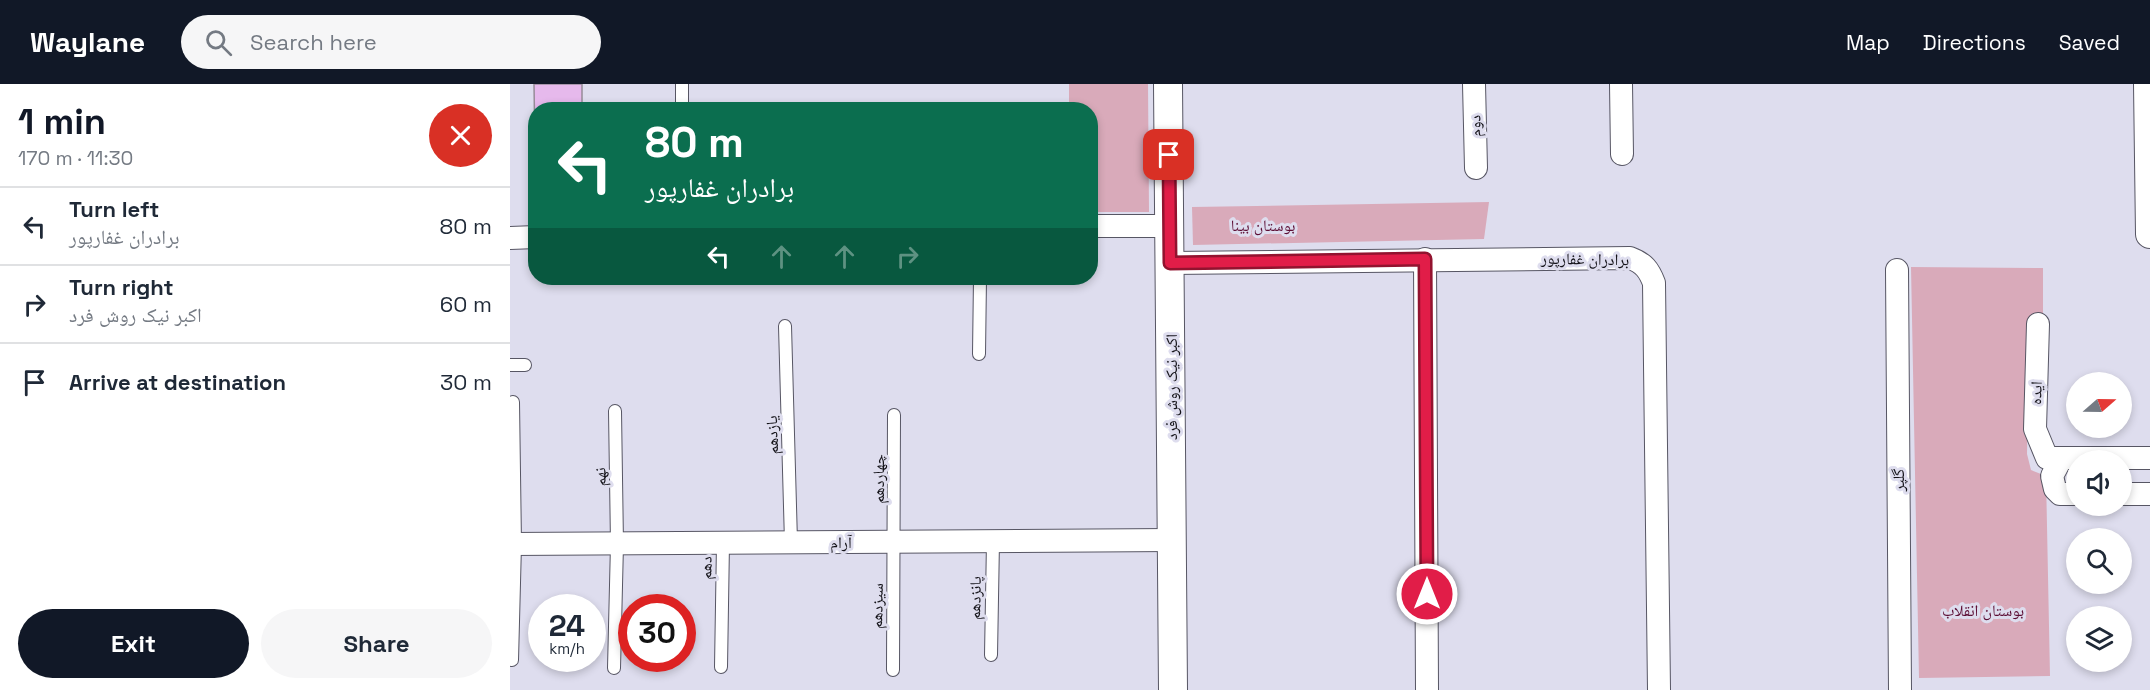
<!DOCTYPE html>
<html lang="en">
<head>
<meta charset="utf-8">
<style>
	body { margin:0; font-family:"Space Grotesk","Noto Naskh Arabic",sans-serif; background:#f6f6f7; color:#1f2937; height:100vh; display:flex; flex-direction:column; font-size:22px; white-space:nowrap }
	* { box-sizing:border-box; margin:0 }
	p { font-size:20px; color:#747a83 }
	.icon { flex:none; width:33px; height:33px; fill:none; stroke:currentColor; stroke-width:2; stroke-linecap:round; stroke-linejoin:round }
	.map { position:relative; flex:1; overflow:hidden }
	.side { display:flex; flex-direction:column; background:#fff; width:510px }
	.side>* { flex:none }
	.guide { position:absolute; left:18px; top:18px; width:570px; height:183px; border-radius:24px; box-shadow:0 3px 9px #0003; background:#0b6e4f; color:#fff; overflow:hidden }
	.needle { width:39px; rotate:70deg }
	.controls { position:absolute; left:1556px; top:288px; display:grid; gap:12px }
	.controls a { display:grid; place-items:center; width:66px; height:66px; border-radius:50%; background:#fff; box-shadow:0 3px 9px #0003; font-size:30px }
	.speed { position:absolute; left:18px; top:510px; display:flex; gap:12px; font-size:30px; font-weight:700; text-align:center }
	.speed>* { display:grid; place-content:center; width:78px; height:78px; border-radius:50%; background:#fff; box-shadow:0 3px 9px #0003; line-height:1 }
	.speed small { font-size:15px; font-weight:400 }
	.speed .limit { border:9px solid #d22; background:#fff; color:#111 }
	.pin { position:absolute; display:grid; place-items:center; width:51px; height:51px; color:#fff; margin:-26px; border-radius:12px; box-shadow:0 3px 9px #0006 }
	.me { position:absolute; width:66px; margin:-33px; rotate:0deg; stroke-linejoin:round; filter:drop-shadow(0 0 4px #0008) }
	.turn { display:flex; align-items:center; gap:21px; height:126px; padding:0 18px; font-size:27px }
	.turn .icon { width:78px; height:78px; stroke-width:2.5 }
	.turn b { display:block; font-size:42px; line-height:51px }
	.lanes { display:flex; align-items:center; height:57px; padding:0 18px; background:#0003; justify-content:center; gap:30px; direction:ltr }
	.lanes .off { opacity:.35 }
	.round { display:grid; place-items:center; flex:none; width:63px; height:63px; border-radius:32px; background:#f6f6f7 }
	.summary { display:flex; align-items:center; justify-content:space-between; height:102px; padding:0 18px }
	h1 { font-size:36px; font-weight:700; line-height:45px; color:#111827 }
	.button { display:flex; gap:12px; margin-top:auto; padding:12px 18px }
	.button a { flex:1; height:69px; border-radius:36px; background:#111827; color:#fff; font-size:24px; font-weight:700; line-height:69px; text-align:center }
	.button a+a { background:#f6f6f7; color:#1f2937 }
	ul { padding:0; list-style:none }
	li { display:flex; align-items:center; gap:18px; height:78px; padding:0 18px; border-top:2px solid #e0e1e3 }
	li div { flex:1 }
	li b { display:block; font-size:22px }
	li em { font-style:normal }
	header { display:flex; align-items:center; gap:36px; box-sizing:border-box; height:84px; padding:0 30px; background:#111827; color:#fff }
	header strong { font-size:28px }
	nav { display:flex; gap:33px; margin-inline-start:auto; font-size:21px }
	.search { width:420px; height:54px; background:#f6f6f7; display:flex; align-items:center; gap:15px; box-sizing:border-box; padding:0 21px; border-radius:33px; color:#747a83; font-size:22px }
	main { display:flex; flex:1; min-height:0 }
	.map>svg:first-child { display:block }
</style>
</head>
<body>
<header>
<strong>Waylane</strong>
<div class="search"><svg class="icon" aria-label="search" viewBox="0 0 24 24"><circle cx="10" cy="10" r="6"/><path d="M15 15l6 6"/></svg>Search here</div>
<nav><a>Map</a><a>Directions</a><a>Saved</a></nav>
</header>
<main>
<section class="side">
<div class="summary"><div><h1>1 min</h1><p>170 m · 11:30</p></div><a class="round" style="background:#d93025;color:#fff"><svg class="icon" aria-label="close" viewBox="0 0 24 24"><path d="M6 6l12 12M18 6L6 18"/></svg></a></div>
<ul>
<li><svg class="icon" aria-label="left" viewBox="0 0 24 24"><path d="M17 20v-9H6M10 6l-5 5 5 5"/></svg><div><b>Turn left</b><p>برادران غفارپور</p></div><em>80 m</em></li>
<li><svg class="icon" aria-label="right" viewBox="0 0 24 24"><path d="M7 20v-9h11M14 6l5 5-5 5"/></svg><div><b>Turn right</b><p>اکبر نیک روش فرد</p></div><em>60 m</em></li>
<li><svg class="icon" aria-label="arrive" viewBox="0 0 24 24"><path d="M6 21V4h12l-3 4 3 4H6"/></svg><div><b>Arrive at destination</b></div><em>30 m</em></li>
</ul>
<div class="button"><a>Exit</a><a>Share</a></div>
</section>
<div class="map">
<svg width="1640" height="606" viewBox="0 0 1640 606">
	<rect width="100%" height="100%" fill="#deddee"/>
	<!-- green -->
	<g fill="#d9aaba">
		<path d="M559 0H638L639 128H581L580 26 559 25Z"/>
		<path d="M979 118 974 155 683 161 682 123Z"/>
		<path d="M1401 183 1533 184V236L1519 237 1517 370 1521 386 1536 392 1540 592 1409 594Z"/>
	</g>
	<!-- building -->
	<path fill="#e6b9ec" stroke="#978c98" stroke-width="1.5" d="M24 0H72V26H26V130Z"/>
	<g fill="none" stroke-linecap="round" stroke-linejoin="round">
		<defs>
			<g id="service">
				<path d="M172 0V26"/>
				<path d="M275 242 281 458"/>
				<path d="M469 270 470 194"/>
				<path d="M0 281H15"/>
				<path d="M481 571 483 457"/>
				<path d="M2 576 5 460 3 318"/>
				<path d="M211 583 213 459"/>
				<path d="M104 584 107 460 105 327"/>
				<path d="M383 586 384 331"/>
			</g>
			<g id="minor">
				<path d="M964 0 966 84"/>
				<path d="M1111 0 1112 70"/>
				<path d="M580 142H659"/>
				<path d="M0 154 26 153"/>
				<path d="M915 175 917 606"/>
				<path d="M660 179 1120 174C1134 179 1139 186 1144 199L1149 606"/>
				<path d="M1387 186 1390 606"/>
				<path d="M1528 240 1525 345 1537 374H1640"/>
				<path d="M1551 375 1542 392 1545 405 1550 410H1566"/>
				<path d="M1611 410H1640"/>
				<path d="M0 460 662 456"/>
			</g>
			<g id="tertiary">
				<path d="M658 0 663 606"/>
				<path d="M1638 0 1640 150"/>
			</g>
		</defs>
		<!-- service casing -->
		<use href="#service" stroke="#575664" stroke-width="14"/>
		<!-- minor casing -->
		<use href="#minor" stroke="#575664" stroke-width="24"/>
		<!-- tertiary casing -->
		<use href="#tertiary" stroke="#575664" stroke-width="30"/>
		<!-- service -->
		<use href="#service" stroke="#fff" stroke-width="12"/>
		<!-- minor -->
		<use href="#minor" stroke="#fff" stroke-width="22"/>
		<!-- tertiary -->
		<use href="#tertiary" stroke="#fff" stroke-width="28"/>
	</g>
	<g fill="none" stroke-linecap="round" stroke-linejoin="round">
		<defs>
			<path id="route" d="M659 71 660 179 915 175 917 510"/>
		</defs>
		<!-- route casing -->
		<use href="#route" stroke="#92132f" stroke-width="15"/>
		<!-- route -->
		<use href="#route" stroke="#e11d48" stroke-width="10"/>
	</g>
	<g text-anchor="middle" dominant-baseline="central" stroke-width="6" stroke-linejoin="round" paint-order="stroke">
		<!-- street labels -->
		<g font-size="16" fill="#141319" stroke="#deddee">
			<text transform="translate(965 42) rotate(-91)">دوم</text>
			<text transform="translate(1075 175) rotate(1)">برادران غفارپور</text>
			<text transform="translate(661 303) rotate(-90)">اکبر نیک روش فرد</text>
			<text transform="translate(1526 309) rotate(-88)">ایده</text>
			<text transform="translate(262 351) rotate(-92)">یازدهم</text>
			<text transform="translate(90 393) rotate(-91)">نهم</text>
			<text transform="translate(368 395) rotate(-90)">چهاردهم</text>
			<text transform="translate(1388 396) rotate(-90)">گلپر</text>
			<text x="331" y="458">آرام</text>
			<text transform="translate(196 484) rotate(-89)">دهم</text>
			<text transform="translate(465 514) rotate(-89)">پانزدهم</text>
			<text transform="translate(367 522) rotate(-89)">سیزدهم</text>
		</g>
		<!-- park labels -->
		<g font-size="16" fill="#5b0c33" stroke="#deddee">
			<text x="753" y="141">بوستان بینا</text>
			<text x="1473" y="526">بوستان انقلاب</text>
		</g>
	</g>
</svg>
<div class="controls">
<a><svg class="needle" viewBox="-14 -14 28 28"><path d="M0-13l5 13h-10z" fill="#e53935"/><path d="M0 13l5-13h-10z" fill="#747a83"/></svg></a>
<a><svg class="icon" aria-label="sound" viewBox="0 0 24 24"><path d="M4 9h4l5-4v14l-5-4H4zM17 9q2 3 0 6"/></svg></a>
<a><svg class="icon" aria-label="search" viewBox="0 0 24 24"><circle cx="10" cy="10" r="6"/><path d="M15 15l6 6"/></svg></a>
<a><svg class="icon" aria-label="layers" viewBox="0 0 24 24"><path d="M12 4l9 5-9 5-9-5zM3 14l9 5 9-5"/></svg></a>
</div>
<div class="speed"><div>24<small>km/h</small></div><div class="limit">30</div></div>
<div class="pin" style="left:659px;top:71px;background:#d93025"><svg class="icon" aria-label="arrive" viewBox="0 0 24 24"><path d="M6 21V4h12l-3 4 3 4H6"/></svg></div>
<svg class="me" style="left:917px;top:510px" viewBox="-20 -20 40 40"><circle r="17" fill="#e11d48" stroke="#fff" stroke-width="3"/><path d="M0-11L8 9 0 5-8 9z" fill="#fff"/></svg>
<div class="guide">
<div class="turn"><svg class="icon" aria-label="left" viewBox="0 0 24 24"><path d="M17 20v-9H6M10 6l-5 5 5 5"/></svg><div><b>80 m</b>برادران غفارپور</div></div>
<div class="lanes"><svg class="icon" aria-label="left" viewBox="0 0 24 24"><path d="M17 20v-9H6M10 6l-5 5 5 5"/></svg><svg class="icon off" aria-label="ahead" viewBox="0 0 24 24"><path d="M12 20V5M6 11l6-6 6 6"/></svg><svg class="icon off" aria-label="ahead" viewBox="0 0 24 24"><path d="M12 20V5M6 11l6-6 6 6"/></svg><svg class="icon off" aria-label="right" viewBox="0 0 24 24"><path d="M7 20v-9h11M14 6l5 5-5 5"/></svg></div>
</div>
</div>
</main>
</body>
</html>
